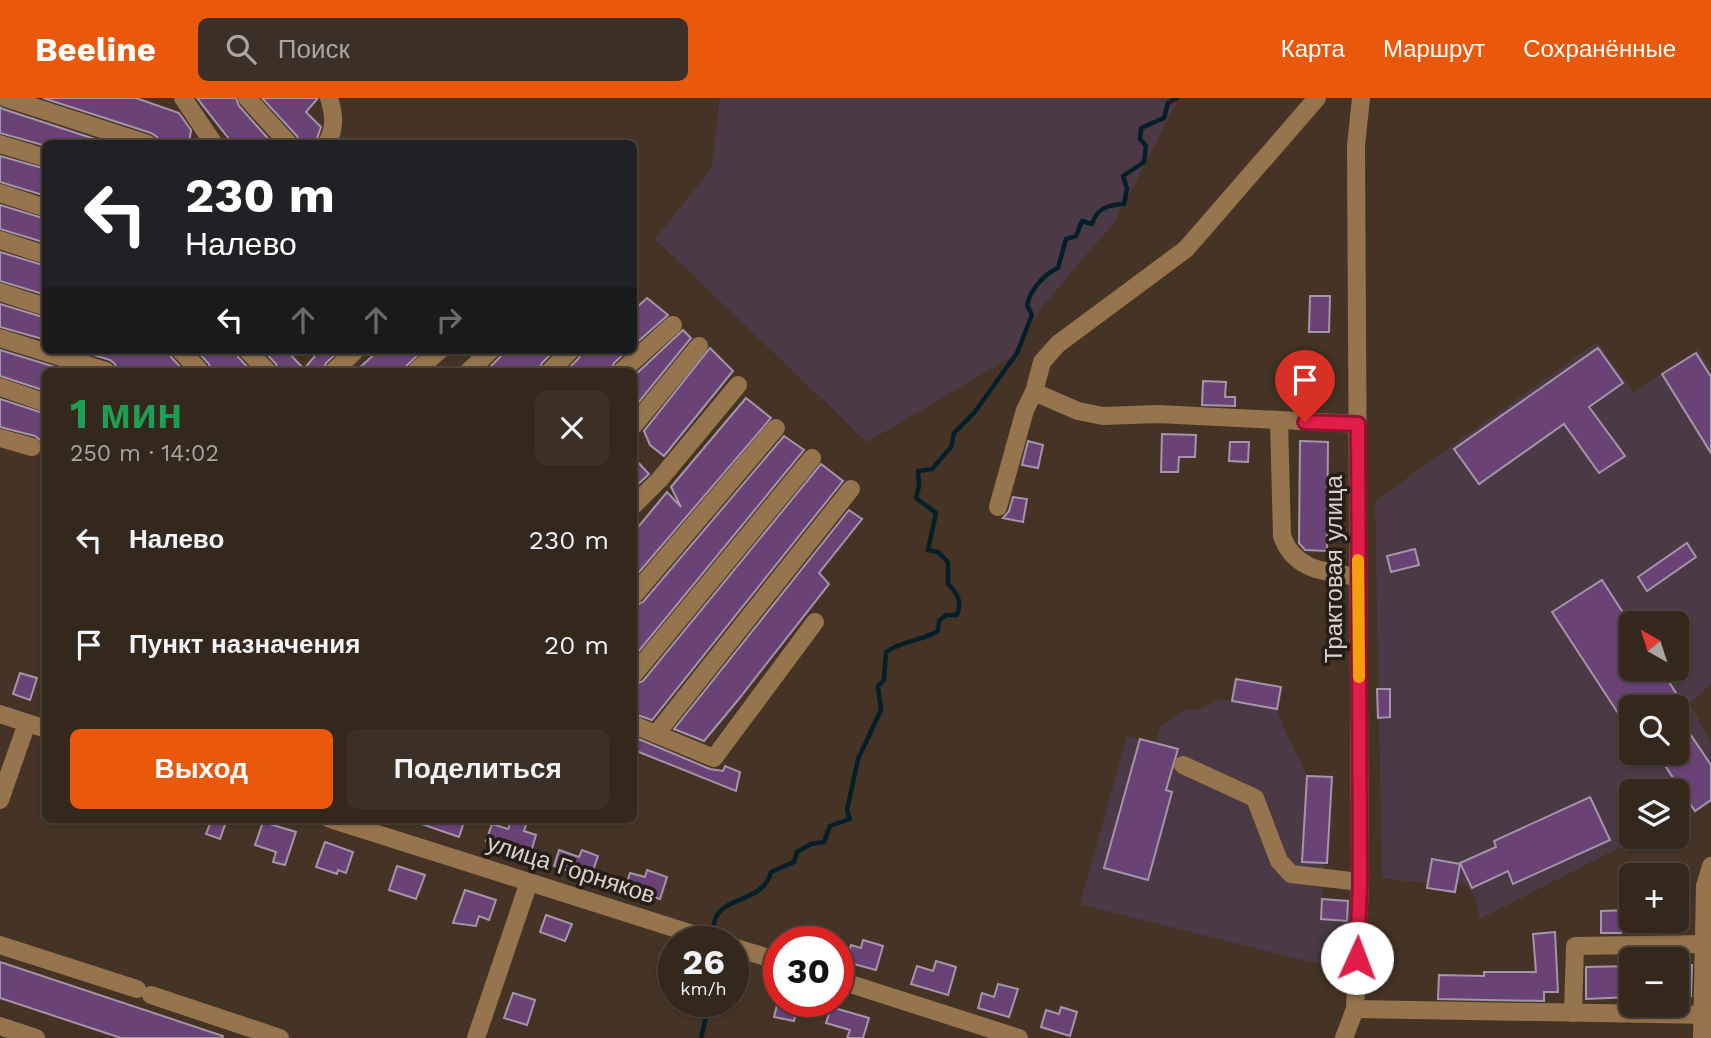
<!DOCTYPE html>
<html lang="ru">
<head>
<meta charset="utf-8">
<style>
	body { margin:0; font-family:"Work Sans",sans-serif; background:#3c2f25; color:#f1f3f6; height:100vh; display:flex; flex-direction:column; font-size:26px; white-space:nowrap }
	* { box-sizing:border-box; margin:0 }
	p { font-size:23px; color:#a9a5a3 }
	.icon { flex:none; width:38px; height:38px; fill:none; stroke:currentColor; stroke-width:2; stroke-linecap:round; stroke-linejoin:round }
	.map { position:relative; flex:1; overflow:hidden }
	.details { position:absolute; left:42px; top:270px; width:595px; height:455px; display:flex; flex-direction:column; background:#34271c; border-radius:10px; box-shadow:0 2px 5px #0004,0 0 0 2px #4e443b }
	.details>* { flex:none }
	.guide { position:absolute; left:42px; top:42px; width:595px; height:214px; border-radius:10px; box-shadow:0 2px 5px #0004,0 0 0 2px #4e443b; background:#202124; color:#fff; overflow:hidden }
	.needle { width:46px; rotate:321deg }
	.tools { position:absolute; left:1619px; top:513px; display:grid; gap:14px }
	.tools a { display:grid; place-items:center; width:70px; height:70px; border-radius:10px; background:#34271c; box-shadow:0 2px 5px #0004,0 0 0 2px #4e443b; font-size:35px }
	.speed { position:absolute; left:658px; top:828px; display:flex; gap:14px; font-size:35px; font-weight:700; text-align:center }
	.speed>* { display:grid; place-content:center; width:91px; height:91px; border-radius:50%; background:#34271c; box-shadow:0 2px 5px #0004,0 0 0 2px #4e443b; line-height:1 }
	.speed small { font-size:18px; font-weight:400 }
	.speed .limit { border:10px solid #d22; background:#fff; color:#111 }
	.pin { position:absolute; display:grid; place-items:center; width:60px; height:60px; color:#fff; margin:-72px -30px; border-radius:50% 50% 50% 0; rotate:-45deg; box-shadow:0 0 7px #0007 }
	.pin .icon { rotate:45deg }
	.me { position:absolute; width:77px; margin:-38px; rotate:2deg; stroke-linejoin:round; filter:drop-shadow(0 0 5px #0008) }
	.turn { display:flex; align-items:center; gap:24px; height:147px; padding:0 28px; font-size:32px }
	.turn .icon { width:91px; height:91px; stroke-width:2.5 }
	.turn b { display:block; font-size:49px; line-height:60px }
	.lanes { display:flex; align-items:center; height:66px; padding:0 28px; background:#0003; justify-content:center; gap:35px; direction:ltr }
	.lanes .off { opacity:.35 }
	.round { display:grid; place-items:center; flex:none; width:74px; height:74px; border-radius:10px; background:#3c2f25 }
	.headline { display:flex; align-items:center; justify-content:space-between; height:119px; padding:0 28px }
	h1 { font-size:42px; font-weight:700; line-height:52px; color:#1e9e55 }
	.cta { display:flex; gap:14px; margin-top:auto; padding:14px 28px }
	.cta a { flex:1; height:80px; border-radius:10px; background:#ea580c; color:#fff; font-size:28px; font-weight:700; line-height:80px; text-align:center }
	.cta a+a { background:#3c2f25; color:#f1f3f6 }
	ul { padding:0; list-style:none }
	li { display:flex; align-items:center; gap:21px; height:105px; padding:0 28px }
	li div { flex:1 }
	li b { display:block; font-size:26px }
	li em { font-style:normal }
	header { display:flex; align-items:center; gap:42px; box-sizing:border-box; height:98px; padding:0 35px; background:#ea580c; color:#fff }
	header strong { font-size:33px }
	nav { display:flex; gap:38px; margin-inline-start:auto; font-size:24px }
	.search { width:490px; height:63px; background:#3c2f25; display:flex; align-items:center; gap:18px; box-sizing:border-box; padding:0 24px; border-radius:10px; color:#a9a5a3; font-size:26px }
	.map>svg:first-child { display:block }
</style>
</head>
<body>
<header>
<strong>Beeline</strong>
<div class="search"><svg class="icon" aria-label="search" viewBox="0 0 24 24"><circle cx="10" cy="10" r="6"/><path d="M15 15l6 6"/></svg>Поиск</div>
<nav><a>Карта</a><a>Маршрут</a><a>Сохранённые</a></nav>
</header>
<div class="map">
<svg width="1711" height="940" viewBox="0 0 1711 940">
	<rect width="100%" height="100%" fill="#453425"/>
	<!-- industrial -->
	<g fill="#4b3a45" fill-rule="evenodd">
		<path d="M720 0H1179L1115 123 1042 209 1013 258 867 344 655 141 711 71Z"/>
		<path d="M1597 244 1634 295 1697 251 1711 272V586L1690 605 1711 646V700L1677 720 1676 693H1631V738L1640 739 1480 821 1474 796 1464 786 1413 784 1382 780 1375 403ZM1631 525H1676V570H1631ZM1631 609H1676V654H1631Z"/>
		<path d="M1236 581 1281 589 1277 611 1283 629 1307 678 1332 679 1322 801 1349 803 1347 867 1319 866 1080 806 1127 638 1155 645 1161 627 1188 611 1197 612 1221 601 1232 603Z"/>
	</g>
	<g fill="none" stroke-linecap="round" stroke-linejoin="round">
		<!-- stream -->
		<g stroke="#051f2a" stroke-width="4.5">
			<path d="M712 836C713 831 714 824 716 819 728 797 763 804 771 774L794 764 797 754 811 746 824 744 830 728 850 721 847 712 858 661 881 612 878 588 884 582 886 554C902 543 921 543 938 533L939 523 946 517H957C962 504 958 496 948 486V464L938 454 928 452 936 415 916 400 919 388 918 373 932 371 951 349 954 335 974 315 1017 255 1032 217 1027 207C1031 191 1043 177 1058 170L1066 141 1076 138 1082 123 1092 126C1097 110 1108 107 1124 106L1127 91 1123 78 1144 64 1146 48 1140 41 1141 30 1164 20 1168 5 1177 0"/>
			<path d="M701 940 707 915 705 903"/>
		</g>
	</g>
	<!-- building -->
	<g fill="#694276" stroke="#a495aa" stroke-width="2">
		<path d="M43 0H136L179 15 191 32 189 46H159L157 39 151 35Z"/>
		<path d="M197 0H236L239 8 273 46H233Z"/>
		<path d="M262 0H318L306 14 321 29 315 46H300L297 38Z"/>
		<path d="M0 9 3 11 110 46H46V48L0 35Z"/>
		<path d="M0 58 46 71V98L0 84Z"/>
		<path d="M0 107 46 121V145L0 131Z"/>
		<path d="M0 154 46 168V197L0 183Z"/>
		<path d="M1310 198H1330L1329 234H1309Z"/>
		<path d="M647 200 668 217 634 247V212Z"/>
		<path d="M0 206 46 220V242L0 229Z"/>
		<path d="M683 232 691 240 634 310V278Z"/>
		<path d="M710 250 733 273 664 358 650 347 644 333Z"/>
		<path d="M1598 250 1623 285 1589 309 1625 358 1599 375 1564 326 1479 386 1454 351Z"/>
		<path d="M0 252 68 273H46V293L0 278Z"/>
		<path d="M77 252H169L171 259 184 273H117L115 266 110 262Z"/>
		<path d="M196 252H236L238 259 251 273H211L209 266Z"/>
		<path d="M263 252H286L304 271 320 252H340L326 265 323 273H278L276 266Z"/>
		<path d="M379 252H423L401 273H356Z"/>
		<path d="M507 252H555L542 265 539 273H486Z"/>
		<path d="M582 252H628L614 265 611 273H566L579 260Z"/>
		<path d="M1696 255 1711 279V355L1662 276Z"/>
		<path d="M1310 265 1329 266 1328 299H1309Z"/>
		<path d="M1203 283 1226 284 1225 299H1235V308L1202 307Z"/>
		<path d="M746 300 771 320 634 480V434L667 394 681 409 671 389Z"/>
		<path d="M0 301 46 316V333L41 343 35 338 0 329Z"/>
		<path d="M1162 336 1196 337 1195 359H1179L1178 374H1161Z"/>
		<path d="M784 338 804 352 634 559V508L643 504Z"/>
		<path d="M1028 343 1043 347 1038 370 1022 367Z"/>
		<path d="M1300 343 1328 344 1327 453 1305 452 1299 445Z"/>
		<path d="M1230 344H1249L1248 364 1229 363Z"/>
		<path d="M634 360 649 376 634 390Z"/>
		<path d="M821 366 843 383 652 622 634 616V587L643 583Z"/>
		<path d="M1013 399 1027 401 1023 424 1003 420 1009 413Z"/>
		<path d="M849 412 862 421 819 475 829 486 738 602 704 643 674 631Z"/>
		<path d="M1687 445 1696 459 1647 493 1638 479Z"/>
		<path d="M1415 451 1419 467 1391 474 1387 458Z"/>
		<path d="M1602 482 1631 527V570H1660L1685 609H1631V635L1552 514Z"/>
		<path d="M20 575 37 580 30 602 13 596Z"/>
		<path d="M1236 581 1281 589 1277 611 1232 603Z"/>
		<path d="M1377 591H1390V619L1378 620Z"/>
		<path d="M1676 615 1711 667V702L1695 713 1656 654H1676Z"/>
		<path d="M634 639 710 671 723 673 725 668 740 674 736 693 634 652Z"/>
		<path d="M1140 641 1178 651 1166 692 1172 694 1148 782 1104 770Z"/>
		<path d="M1307 678 1332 679 1327 765 1302 764Z"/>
		<path d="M1590 699 1610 742 1513 786 1508 773 1472 790 1460 765 1496 749 1494 743Z"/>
		<path d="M212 721H227L220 741 206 736Z"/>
		<path d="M413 721H465L459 739 413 723Z"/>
		<path d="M512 721H528L524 733 536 737 531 754 518 749 516 754 486 743 492 726 508 731Z"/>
		<path d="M263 724 296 734 285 767 273 764 276 754 255 747Z"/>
		<path d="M325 744 353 754 346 775 338 772 337 776 316 769Z"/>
		<path d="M559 752 579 759 582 752 598 758 590 781 554 768Z"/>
		<path d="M1432 761 1460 766 1455 794 1427 790Z"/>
		<path d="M397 768 425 777 416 801 389 792Z"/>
		<path d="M647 772 667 779 660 801 625 790 630 775 645 779Z"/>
		<path d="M465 792 496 802 489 822 479 818 476 828 453 825Z"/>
		<path d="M1322 801 1348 803 1347 823 1321 821Z"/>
		<path d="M1631 812V829H1621V835H1601V813Z"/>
		<path d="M546 817 572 826 565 843 540 834Z"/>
		<path d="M1555 834 1558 894H1544V903L1438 901 1439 877 1484 878V874H1536L1533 836Z"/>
		<path d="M863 842 883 848 876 872 846 864 851 847 861 850Z"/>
		<path d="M936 863 956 869 948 897 911 886 917 868 933 873Z"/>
		<path d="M0 864 223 938 222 940H121L0 900Z"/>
		<path d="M1676 867H1692L1691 898H1676Z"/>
		<path d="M1631 868V899L1586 901V869Z"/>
		<path d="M998 886 1018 891 1009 919 978 910 982 895 994 899Z"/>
		<path d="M513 895 535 902 527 927 504 920Z"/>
		<path d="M778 903H799L794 923 774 919Z"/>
		<path d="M831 909 869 920 863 940H847L850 932 826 925Z"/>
		<path d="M1061 909 1077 914 1070 938 1041 929 1046 912 1059 916Z"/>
	</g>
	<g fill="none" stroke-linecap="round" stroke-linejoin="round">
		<!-- minor -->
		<g stroke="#96744d" stroke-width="18">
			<path d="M6 0 148 46"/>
			<path d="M183 0 214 46"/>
			<path d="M247 0 289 46"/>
			<path d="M1317 0 1186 151 1058 246 1042 264 1034 294 1078 313 1103 318 1158 316 1358 326"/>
			<path d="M0 46 46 60"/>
			<path d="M326 46C336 31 334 16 329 0"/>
			<path d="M0 95 46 110"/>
			<path d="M0 142 46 157"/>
			<path d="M0 194 46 209"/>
			<path d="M0 240 106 273"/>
			<path d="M180 252 200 273"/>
			<path d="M247 252 267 273"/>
			<path d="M334 273 356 252"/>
			<path d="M416 273 440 252"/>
			<path d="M469 273 491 252"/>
			<path d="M550 273 571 252"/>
			<path d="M622 273 673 227"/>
			<path d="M0 289 46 305"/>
			<path d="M1279 323 1282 438C1294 473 1327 474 1358 479"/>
			<path d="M634 327 699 248"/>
			<path d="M0 340 32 349"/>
			<path d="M634 407 660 381 738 287"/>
			<path d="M998 409 1025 312 1034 294"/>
			<path d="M634 497 776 330"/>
			<path d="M634 576 812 360"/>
			<path d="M0 616 46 631"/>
			<path d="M634 627 714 660 815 524"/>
			<path d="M656 636 851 391"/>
			<path d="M1183 667 1255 700 1279 763 1291 776 1360 784"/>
			<path d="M0 702 27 625"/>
			<path d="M330 721 718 844"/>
			<path d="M0 847 137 891"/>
			<path d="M733 849 779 863"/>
			<path d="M838 882 1019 940"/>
			<path d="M151 897 280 940"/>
			<path d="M1355 911 1711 917"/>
			<path d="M1573 915 1575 848 1704 846"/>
			<path d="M0 928 36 940"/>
			<path d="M476 940 529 784"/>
			<path d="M1344 940 1355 911 1360 784 1356 48 1361 0"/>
			<path d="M1702 940 1705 788 1711 768"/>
		</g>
	</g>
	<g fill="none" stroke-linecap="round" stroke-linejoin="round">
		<defs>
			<path id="route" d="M1305 324 1358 326 1360 784 1357 860"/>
		</defs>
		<!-- route casing -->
		<use href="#route" stroke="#92132f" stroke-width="18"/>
		<!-- route -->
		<use href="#route" stroke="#e11d48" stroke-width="12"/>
		<!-- slow -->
		<path stroke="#f59e0b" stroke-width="12" d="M1358 462 1359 579"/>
	</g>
	<g text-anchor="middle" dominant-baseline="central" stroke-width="7" stroke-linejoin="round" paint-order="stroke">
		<!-- street labels -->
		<g font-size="24" fill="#dbd1c7" stroke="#251e17">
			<text transform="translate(1334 471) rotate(-90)">Трактовая улица</text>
			<text transform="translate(571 771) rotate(18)">улица Горняков</text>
		</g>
	</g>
</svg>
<div class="tools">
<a><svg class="needle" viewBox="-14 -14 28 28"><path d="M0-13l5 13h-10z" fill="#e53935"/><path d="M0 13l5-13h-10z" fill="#a9a5a3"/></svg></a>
<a><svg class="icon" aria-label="search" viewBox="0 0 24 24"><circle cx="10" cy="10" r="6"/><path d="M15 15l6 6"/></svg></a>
<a><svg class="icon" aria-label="layers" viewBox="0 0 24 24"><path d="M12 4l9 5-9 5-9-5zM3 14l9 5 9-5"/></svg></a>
<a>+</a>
<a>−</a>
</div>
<div class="speed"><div>26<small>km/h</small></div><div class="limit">30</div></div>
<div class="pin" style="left:1305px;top:324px;background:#d93025"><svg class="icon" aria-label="arrive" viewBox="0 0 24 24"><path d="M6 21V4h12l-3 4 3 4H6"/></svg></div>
<svg class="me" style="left:1357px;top:860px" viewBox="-20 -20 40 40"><circle r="19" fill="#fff"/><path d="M0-13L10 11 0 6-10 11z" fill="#e11d48"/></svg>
<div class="guide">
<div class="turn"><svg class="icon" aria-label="left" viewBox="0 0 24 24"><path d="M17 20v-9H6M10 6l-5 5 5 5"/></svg><div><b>230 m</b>Налево</div></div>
<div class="lanes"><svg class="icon" aria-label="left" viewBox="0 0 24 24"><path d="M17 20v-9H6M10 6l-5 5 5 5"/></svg><svg class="icon off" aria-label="ahead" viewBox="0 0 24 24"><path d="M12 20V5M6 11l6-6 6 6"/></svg><svg class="icon off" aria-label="ahead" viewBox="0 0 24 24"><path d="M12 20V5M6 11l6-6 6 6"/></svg><svg class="icon off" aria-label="right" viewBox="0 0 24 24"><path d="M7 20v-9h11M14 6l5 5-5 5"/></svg></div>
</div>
<section class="details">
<div class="headline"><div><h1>1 мин</h1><p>250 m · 14:02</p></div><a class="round"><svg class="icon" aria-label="close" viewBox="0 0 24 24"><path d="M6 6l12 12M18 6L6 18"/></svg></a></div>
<ul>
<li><svg class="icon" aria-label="left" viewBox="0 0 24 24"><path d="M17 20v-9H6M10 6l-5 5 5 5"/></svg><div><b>Налево</b></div><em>230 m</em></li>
<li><svg class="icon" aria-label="arrive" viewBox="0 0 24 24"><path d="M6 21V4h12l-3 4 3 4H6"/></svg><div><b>Пункт назначения</b></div><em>20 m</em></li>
</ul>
<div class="cta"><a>Выход</a><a>Поделиться</a></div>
</section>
</div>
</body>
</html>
